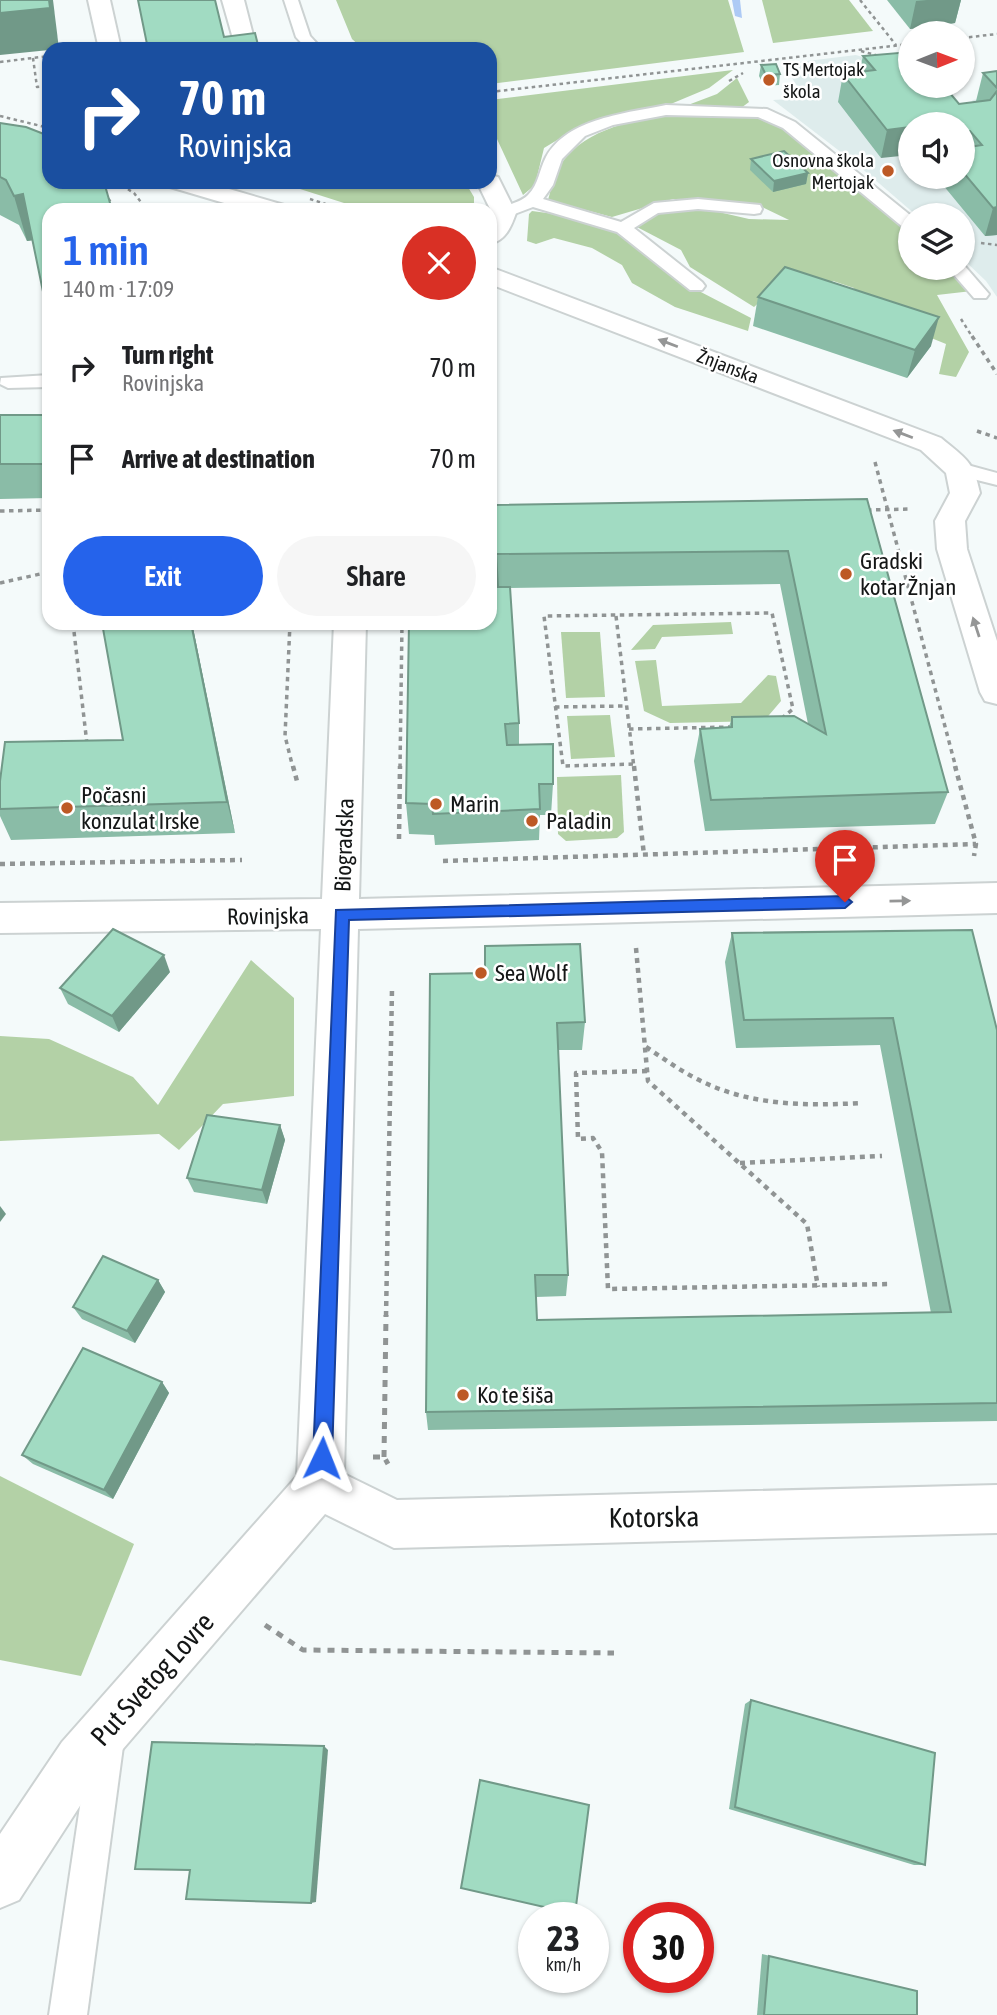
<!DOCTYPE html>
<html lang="en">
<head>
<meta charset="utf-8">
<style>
	body { margin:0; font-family:"Asap Condensed",sans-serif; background:#f6f6f6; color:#202124; height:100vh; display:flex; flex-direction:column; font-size:26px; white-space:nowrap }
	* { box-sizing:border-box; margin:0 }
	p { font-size:23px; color:#757577 }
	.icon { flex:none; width:38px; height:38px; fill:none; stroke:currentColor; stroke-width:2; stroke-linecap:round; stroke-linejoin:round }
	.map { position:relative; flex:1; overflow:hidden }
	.details { position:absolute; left:42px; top:203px; width:455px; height:427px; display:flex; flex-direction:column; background:#fff; border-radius:21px; box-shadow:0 2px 5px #0004 }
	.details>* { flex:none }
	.guide { position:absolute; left:42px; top:42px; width:455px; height:147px; border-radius:21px; box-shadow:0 2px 5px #0004; background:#1a4fa0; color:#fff; overflow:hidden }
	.needle { width:46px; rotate:89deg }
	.fabs { position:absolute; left:898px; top:21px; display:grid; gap:14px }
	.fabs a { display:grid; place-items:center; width:77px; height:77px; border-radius:50%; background:#fff; box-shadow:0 2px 5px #0004; font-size:35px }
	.speed { position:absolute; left:518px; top:1902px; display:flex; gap:14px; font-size:35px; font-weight:700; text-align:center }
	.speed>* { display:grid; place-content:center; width:91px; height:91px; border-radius:50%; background:#fff; box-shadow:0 2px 5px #0004; line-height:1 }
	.speed small { font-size:18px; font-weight:400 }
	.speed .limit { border:10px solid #d22; background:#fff; color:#111 }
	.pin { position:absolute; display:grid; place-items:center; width:60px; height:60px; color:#fff; margin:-72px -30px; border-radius:50% 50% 50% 0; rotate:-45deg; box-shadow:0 0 7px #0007 }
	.pin .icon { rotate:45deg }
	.me { position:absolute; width:77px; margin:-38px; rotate:2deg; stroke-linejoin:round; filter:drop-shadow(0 0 5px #0008) }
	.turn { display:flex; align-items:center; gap:24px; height:147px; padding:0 21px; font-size:32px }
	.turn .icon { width:91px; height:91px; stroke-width:2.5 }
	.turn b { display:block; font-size:49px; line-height:60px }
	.round { display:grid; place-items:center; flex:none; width:74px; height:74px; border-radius:37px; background:#f6f6f6 }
	.summary { display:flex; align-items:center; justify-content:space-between; height:119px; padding:0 21px }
	h1 { font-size:42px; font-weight:600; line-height:52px; color:#2563eb }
	.cta { display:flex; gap:14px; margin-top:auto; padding:14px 21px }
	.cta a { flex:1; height:80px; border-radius:42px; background:#2563eb; color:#fff; font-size:28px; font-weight:600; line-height:80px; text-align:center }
	.cta a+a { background:#f6f6f6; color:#202124 }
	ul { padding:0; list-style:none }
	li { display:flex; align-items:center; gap:21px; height:91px; padding:0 21px }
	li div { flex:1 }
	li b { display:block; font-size:26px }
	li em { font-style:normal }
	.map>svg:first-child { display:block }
</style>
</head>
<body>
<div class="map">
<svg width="997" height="2015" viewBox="0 0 997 2015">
	<rect width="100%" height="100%" fill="#f4fafa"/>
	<!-- built -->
	<path fill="#deecec" d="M856 55 910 72V177H962V124L985 115 972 100 997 97V297L986 281 963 259 962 215H916L859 166 773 100 805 98 783 64Z"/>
	<!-- green -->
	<g fill="#b3d1a6">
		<path d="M336 0H728L744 52 490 84V49H363L352 39Z"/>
		<path d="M762 0H849L873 31 773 43Z"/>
		<path d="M733 70 709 88 666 106 611 116 577 128 544 148 535 185 523 195 490 124V100Z"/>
		<path d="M737 78 749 102 741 108H680L717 94Z"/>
		<path d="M666 113 759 115 787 127 910 228V268H951L972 291 937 295 969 352 956 377 939 374 946 344 899 325 857 303 854 288 833 281 814 297 776 287 754 307 690 267 681 250 635 226 661 211 697 207 749 219 789 220 756 204 673 199 612 217 548 200C551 190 553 178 558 169 579 131 628 122 666 113Z"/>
		<path d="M278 182H465L474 197V210H381L344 203Z"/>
		<path d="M532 211 577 217 619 231 697 290 751 318 748 331 675 307 632 283 622 265 592 248 554 238 536 244 527 241 529 214Z"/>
		<path d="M731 622 733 634 662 637 655 649 631 650 653 625Z"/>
		<path d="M561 632H600L605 697 566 698Z"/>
		<path d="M656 660 662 706 741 703 768 675 776 676 781 701 764 721 670 723 644 711 635 661Z"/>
		<path d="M610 715 615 757 571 759 567 716Z"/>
		<path d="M621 775 624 832 617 838 566 841 558 834 557 777Z"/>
		<path d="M251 960 294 998V1096L223 1104 179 1150 159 1134 0 1141V1036L49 1039 133 1077 158 1105Z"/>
		<path d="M0 1476 134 1544 81 1676 0 1660Z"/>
	</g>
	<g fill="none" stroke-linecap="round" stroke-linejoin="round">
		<!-- stream -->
		<path fill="#adcaf5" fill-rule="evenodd" d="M732 0H740L742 18 735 16Z"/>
		<defs>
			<g id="service">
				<path d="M284 0H298L310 36 322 49H307L296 37Z"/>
				<path d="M666 105 767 109 795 122 910 215V229L904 228 783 128 758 117 666 115 613 125 585 136 562 159 553 185 543 199 621 222 654 203 698 199 760 205 762 209 760 213 754 214 698 209 658 213 634 228 702 282 705 286 702 290H690L617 232 533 207 504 218 496 213C504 204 519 204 528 195 539 184 539 170 546 157 567 118 628 113 666 105Z"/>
				<path d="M963 264 989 294 986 298H974L948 268H962Z"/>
				<path d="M49 375V387L8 388 0 384 1 378Z"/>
				<path d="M960 463 997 473V485L953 474 950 469 953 464Z"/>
				<path d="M107 1722 119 1727 124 1739 87 2015H49L90 1739 95 1727Z"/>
			</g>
			<path id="pedestrian" d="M88 0H110L121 49H99Z"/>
			<g id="minor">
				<path d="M222 0H244L255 43 261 49H236Z"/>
				<path d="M490 175 498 177 516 213C511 227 506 240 490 244L492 213 477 182H490Z"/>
				<path d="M167 182H205L284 205 287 210H248L170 187Z"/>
				<path d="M490 267 941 438C966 459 973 460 980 493L965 521 967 549 997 641V704L985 701 980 692 937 549 935 521 950 493 946 473 921 450 490 284Z"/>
				<path d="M334 623H366L359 899 997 883V913L358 929 344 1474 397 1500 997 1485V1533L394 1548 325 1514 98 1778 19 1900 0 1908V1834L62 1742 297 1476 321 929 0 933V903L322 899Z"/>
			</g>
		</defs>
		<!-- service casing -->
		<use href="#service" stroke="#ccd2d2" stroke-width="4"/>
		<!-- pedestrian casing -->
		<use href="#pedestrian" stroke="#ccd2d2" stroke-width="4"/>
		<!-- minor casing -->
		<use href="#minor" stroke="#ccd2d2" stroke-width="4"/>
		<!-- path-far3 -->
		<g stroke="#909494" stroke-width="2.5" stroke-dasharray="3.5 3.5" stroke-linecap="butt">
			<path d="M860 0 896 45"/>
			<path d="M962 38 997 34"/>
			<path d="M861 51 879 56"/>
			<path d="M33 58 37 87 49 86"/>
			<path d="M0 62 49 56"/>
			<path d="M729 81 743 73"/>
			<path d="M490 92 910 44"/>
			<path d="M0 116 49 128"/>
			<path d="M116 182 134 193 147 210"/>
			<path d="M104 193 117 210"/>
			<path d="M310 199 344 210"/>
			<path d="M981 243 997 245"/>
			<path d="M961 319 973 338"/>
		</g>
		<!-- path-far2 -->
		<g stroke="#909494" stroke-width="3.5" stroke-dasharray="4.5 4.5" stroke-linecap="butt">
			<path d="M972 336 997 374"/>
			<path d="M977 431 997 438"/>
			<path d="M875 462 956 768"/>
			<path d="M867 510 911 509"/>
			<path d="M0 511 49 510"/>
			<path d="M0 583 49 572"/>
			<path d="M616 616 634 768"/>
			<path d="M73 623 87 744"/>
			<path d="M290 623 285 736 293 768"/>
			<path d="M555 707 626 706"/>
			<path d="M629 729 732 727"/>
			<path d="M633 764 563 766 544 616 772 613 793 709 781 719"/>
			<path d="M400 768 402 623"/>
		</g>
		<!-- path-far1 -->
		<g stroke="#909494" stroke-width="4.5" stroke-dasharray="5 5" stroke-linecap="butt">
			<path d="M293 766 298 785"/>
			<path d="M634 766 644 855"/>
			<path d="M955 766 976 844 974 856"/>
			<path d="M399 839 400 766"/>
			<path d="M443 861 976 844"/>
			<path d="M0 864 242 860"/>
			<path d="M636 948 648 1081 807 1224 818 1287"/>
			<path d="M646 1047C663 1058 679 1070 697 1079 749 1106 805 1106 862 1103"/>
			<path d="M647 1071 576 1073 578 1139 593 1138 602 1152 608 1289 891 1284"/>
			<path d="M740 1163 882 1156"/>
			<path d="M386 1316 392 989"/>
		</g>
		<!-- path -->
		<g stroke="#909494" stroke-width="5" stroke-dasharray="7 7" stroke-linecap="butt">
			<path d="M373 1457H384L388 1464"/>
			<path d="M384 1457 386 1315"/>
			<path d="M265 1625 303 1650 614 1653"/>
		</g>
		<!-- service -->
		<use href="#service" fill="#fff" fill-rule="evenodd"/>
		<!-- pedestrian -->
		<use href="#pedestrian" fill="#fff" fill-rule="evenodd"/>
		<!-- minor -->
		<use href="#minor" fill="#fff" fill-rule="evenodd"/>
	</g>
	<!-- wall -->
	<g fill="#8abca7">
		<path d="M887 0H961L955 23 910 29Z"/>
		<path d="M863 56 959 104 977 102 976 101 983 73 997 71V235L985 236 938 179 939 177H962V124H910L881 158 838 102 843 74 859 72Z"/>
		<path d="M761 65 780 74 779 85 764 86 759 76Z"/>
		<path d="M0 123 32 240 27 241 19 225 0 215Z"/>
		<path d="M751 159 808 173 806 184 773 192 750 170Z"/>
		<path d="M758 297 931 346 907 378 753 326Z"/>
		<path d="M0 415H49V498L0 499Z"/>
		<path d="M867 499 948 792 935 824 705 831 694 761 700 729 729 727 732 717 808 724 780 584 510 588 519 723V745L553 784 551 815H540L539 840 435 845 434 835 409 834 406 803 490 505Z"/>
		<path d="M102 623H192L235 833 11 840 0 816V781L123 740Z"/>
		<path d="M732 933 997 1030V1421L428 1430 426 1412 430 974 585 1022 582 1050H558L568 1275 566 1296 536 1297 537 1320 931 1313 880 1045 736 1048 725 962Z"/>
		<path d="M170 972 119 1032 68 1004 60 988Z"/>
		<path d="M280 1125 285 1140 267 1204 194 1192 187 1178Z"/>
		<path d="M158 1280 165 1292 135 1343 82 1319 73 1307Z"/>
		<path d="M162 1382 169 1393 113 1499 33 1464 22 1455Z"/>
		<path d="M751 1700 925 1865H914L729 1809 745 1704Z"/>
		<path d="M762 1954 917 1991V2015H757Z"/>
	</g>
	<!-- shaded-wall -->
	<g fill="#719988">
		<path d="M49 0H53L59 49 0 55V13Z"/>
		<path d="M927 0H961L955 23 910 29 916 1Z"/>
		<path d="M910 127V155L881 158 887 130Z"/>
		<path d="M808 173 806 184 773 192 774 181Z"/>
		<path d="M23 194 36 240 27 241 14 196Z"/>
		<path d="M997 207V235L985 236 993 208Z"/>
		<path d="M939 317 931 346 907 378 915 350Z"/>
		<path d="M191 623H192L235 833 227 802Z"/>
		<path d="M164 955 170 972 119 1032 112 1016Z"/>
		<path d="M280 1125 285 1140 267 1204 262 1190Z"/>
		<path d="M0 1206 6 1214 0 1222Z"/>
		<path d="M158 1280 165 1292 135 1343 127 1331Z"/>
		<path d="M162 1382 169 1393 113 1499 104 1490Z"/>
		<path d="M324 1746 328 1750 316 1902 311 1903Z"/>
	</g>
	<!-- building -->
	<g fill="#a1dbc2" stroke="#719988" stroke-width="2">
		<path d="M0 0H49L50 8 0 13Z"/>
		<path d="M138 0H215L224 37 255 33 259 49H148Z"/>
		<path d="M910 52V86H944L959 104 990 100 997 91V207L993 208 962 171V148L982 145 970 131 962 132V124H910V127L887 130 843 74 875 70 863 56Z"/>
		<path d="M776 64 780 74 766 75 761 65Z"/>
		<path d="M997 71V88L983 73Z"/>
		<path d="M0 123 26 127 49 136V182H104L112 210H49V321L23 194 14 196 6 180 0 177Z"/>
		<path d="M784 151 808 173 774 181 751 159Z"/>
		<path d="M785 267 939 317 915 350 758 297Z"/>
		<rect x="0" y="415" width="49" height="49"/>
		<path d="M867 499 948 792 711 800 700 729 732 727V717L794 716 826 734 788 551 496 554 498 587H510L519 723 505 724 507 745 553 744V784H539L540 809 433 814 432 804 406 803 409 623H490V505Z"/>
		<path d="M102 623H191L227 802 0 809V781L5 742 123 740Z"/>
		<path d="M113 929 164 955 112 1016 60 988Z"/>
		<path d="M972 930 997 1030V1403L426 1412 430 974 485 973V946L580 944 585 1022 557 1023 568 1275H535L537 1320 951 1312 893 1018 744 1020 732 933Z"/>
		<path d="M207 1115 280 1125 262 1190 187 1178Z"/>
		<path d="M103 1256 158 1280 127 1331 73 1307Z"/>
		<path d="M83 1348 162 1382 104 1490 22 1455Z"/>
		<path d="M751 1700 935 1753 925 1865 735 1807Z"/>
		<path d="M152 1742 324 1746 311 1903 186 1899 190 1870 135 1869Z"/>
		<path d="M480 1780 589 1805 575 1914 461 1888Z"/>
		<path d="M769 1956 917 1991V2015H764Z"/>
	</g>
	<!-- one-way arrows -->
	<defs><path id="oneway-solid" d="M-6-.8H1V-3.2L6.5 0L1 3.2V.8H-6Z" transform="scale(1.75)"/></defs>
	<g fill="#959696">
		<use href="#oneway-solid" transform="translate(668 343) rotate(-159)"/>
		<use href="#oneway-solid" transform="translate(903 434) rotate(-159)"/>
		<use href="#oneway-solid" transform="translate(976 627) rotate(-108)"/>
		<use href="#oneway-solid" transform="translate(900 901) rotate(-1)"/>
	</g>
	<!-- route -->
	<path fill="#2563eb" stroke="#184099" stroke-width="2" d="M845 896 852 902 845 908 349 920 332 1458 329 1465 322 1468 316 1465 313 1458 336 910Z"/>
	<!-- markers -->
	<g fill="#bd5925" stroke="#fff" stroke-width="2.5">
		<circle cx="769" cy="80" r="7"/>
		<circle cx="888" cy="171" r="7"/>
		<circle cx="846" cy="574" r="7"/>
		<circle cx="436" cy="804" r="7"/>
		<circle cx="67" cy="808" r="7"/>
		<circle cx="532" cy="821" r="7"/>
		<circle cx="481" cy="973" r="7"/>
		<circle cx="463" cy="1395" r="7"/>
	</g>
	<g text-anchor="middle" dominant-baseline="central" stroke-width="5" stroke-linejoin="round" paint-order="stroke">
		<!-- far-poi labels -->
		<g font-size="19" fill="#141616" stroke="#fff" text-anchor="start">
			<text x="783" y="69">TS Mertojak<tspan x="783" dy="22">škola</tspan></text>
			<text x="874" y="160" text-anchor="end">Osnovna škola<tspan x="874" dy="22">Mertojak</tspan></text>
		</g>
		<!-- far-street labels -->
		<g font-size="19" fill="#141616" stroke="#fff">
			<text transform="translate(728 366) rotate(21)">Žnjanska</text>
		</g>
		<!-- poi labels -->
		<g font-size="23" fill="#141616" stroke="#fff" text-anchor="start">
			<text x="860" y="561">Gradski<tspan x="860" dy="26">kotar Žnjan</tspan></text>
			<text x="81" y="795">Počasni<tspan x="81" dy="26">konzulat Irske</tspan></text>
			<text x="450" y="804">Marin</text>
			<text x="546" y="821">Paladin</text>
			<text x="495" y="973">Sea Wolf</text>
			<text x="477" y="1395">Ko te šiša</text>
		</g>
		<!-- street labels -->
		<g font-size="23" fill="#141616" stroke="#fff">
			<text transform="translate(344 845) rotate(-88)">Biogradska</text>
			<text transform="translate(268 916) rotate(-1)">Rovinjska</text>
		</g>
		<!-- near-street labels -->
		<g font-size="28" fill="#141616" stroke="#fff">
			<text transform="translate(654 1517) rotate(-1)">Kotorska</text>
			<text transform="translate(152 1679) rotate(-48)">Put Svetog Lovre</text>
		</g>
	</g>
</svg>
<div class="fabs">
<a><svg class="needle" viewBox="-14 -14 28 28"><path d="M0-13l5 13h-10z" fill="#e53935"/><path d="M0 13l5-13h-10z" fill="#757577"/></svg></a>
<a><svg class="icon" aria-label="sound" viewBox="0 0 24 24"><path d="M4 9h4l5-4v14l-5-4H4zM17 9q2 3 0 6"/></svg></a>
<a><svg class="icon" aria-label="layers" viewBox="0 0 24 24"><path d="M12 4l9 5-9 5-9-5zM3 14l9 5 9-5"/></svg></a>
</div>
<div class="speed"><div>23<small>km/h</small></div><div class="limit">30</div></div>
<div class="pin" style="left:845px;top:902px;background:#d93025"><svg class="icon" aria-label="arrive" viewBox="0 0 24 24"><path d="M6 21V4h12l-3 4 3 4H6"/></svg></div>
<svg class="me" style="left:322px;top:1458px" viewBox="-20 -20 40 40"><path d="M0-17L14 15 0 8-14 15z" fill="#2563eb" stroke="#fff" stroke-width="4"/></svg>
<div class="guide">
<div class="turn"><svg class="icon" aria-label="right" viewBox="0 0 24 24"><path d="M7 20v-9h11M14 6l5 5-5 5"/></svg><div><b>70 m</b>Rovinjska</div></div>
</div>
<section class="details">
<div class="summary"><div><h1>1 min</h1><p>140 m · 17:09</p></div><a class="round" style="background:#d93025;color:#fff"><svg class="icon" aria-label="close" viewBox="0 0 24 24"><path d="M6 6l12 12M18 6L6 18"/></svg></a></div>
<ul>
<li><svg class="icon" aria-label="right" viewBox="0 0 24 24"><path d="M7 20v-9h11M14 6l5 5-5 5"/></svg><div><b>Turn right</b><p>Rovinjska</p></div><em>70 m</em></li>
<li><svg class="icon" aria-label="arrive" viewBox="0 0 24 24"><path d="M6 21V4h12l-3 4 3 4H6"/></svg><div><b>Arrive at destination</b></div><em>70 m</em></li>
</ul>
<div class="cta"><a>Exit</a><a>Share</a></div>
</section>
</div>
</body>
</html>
